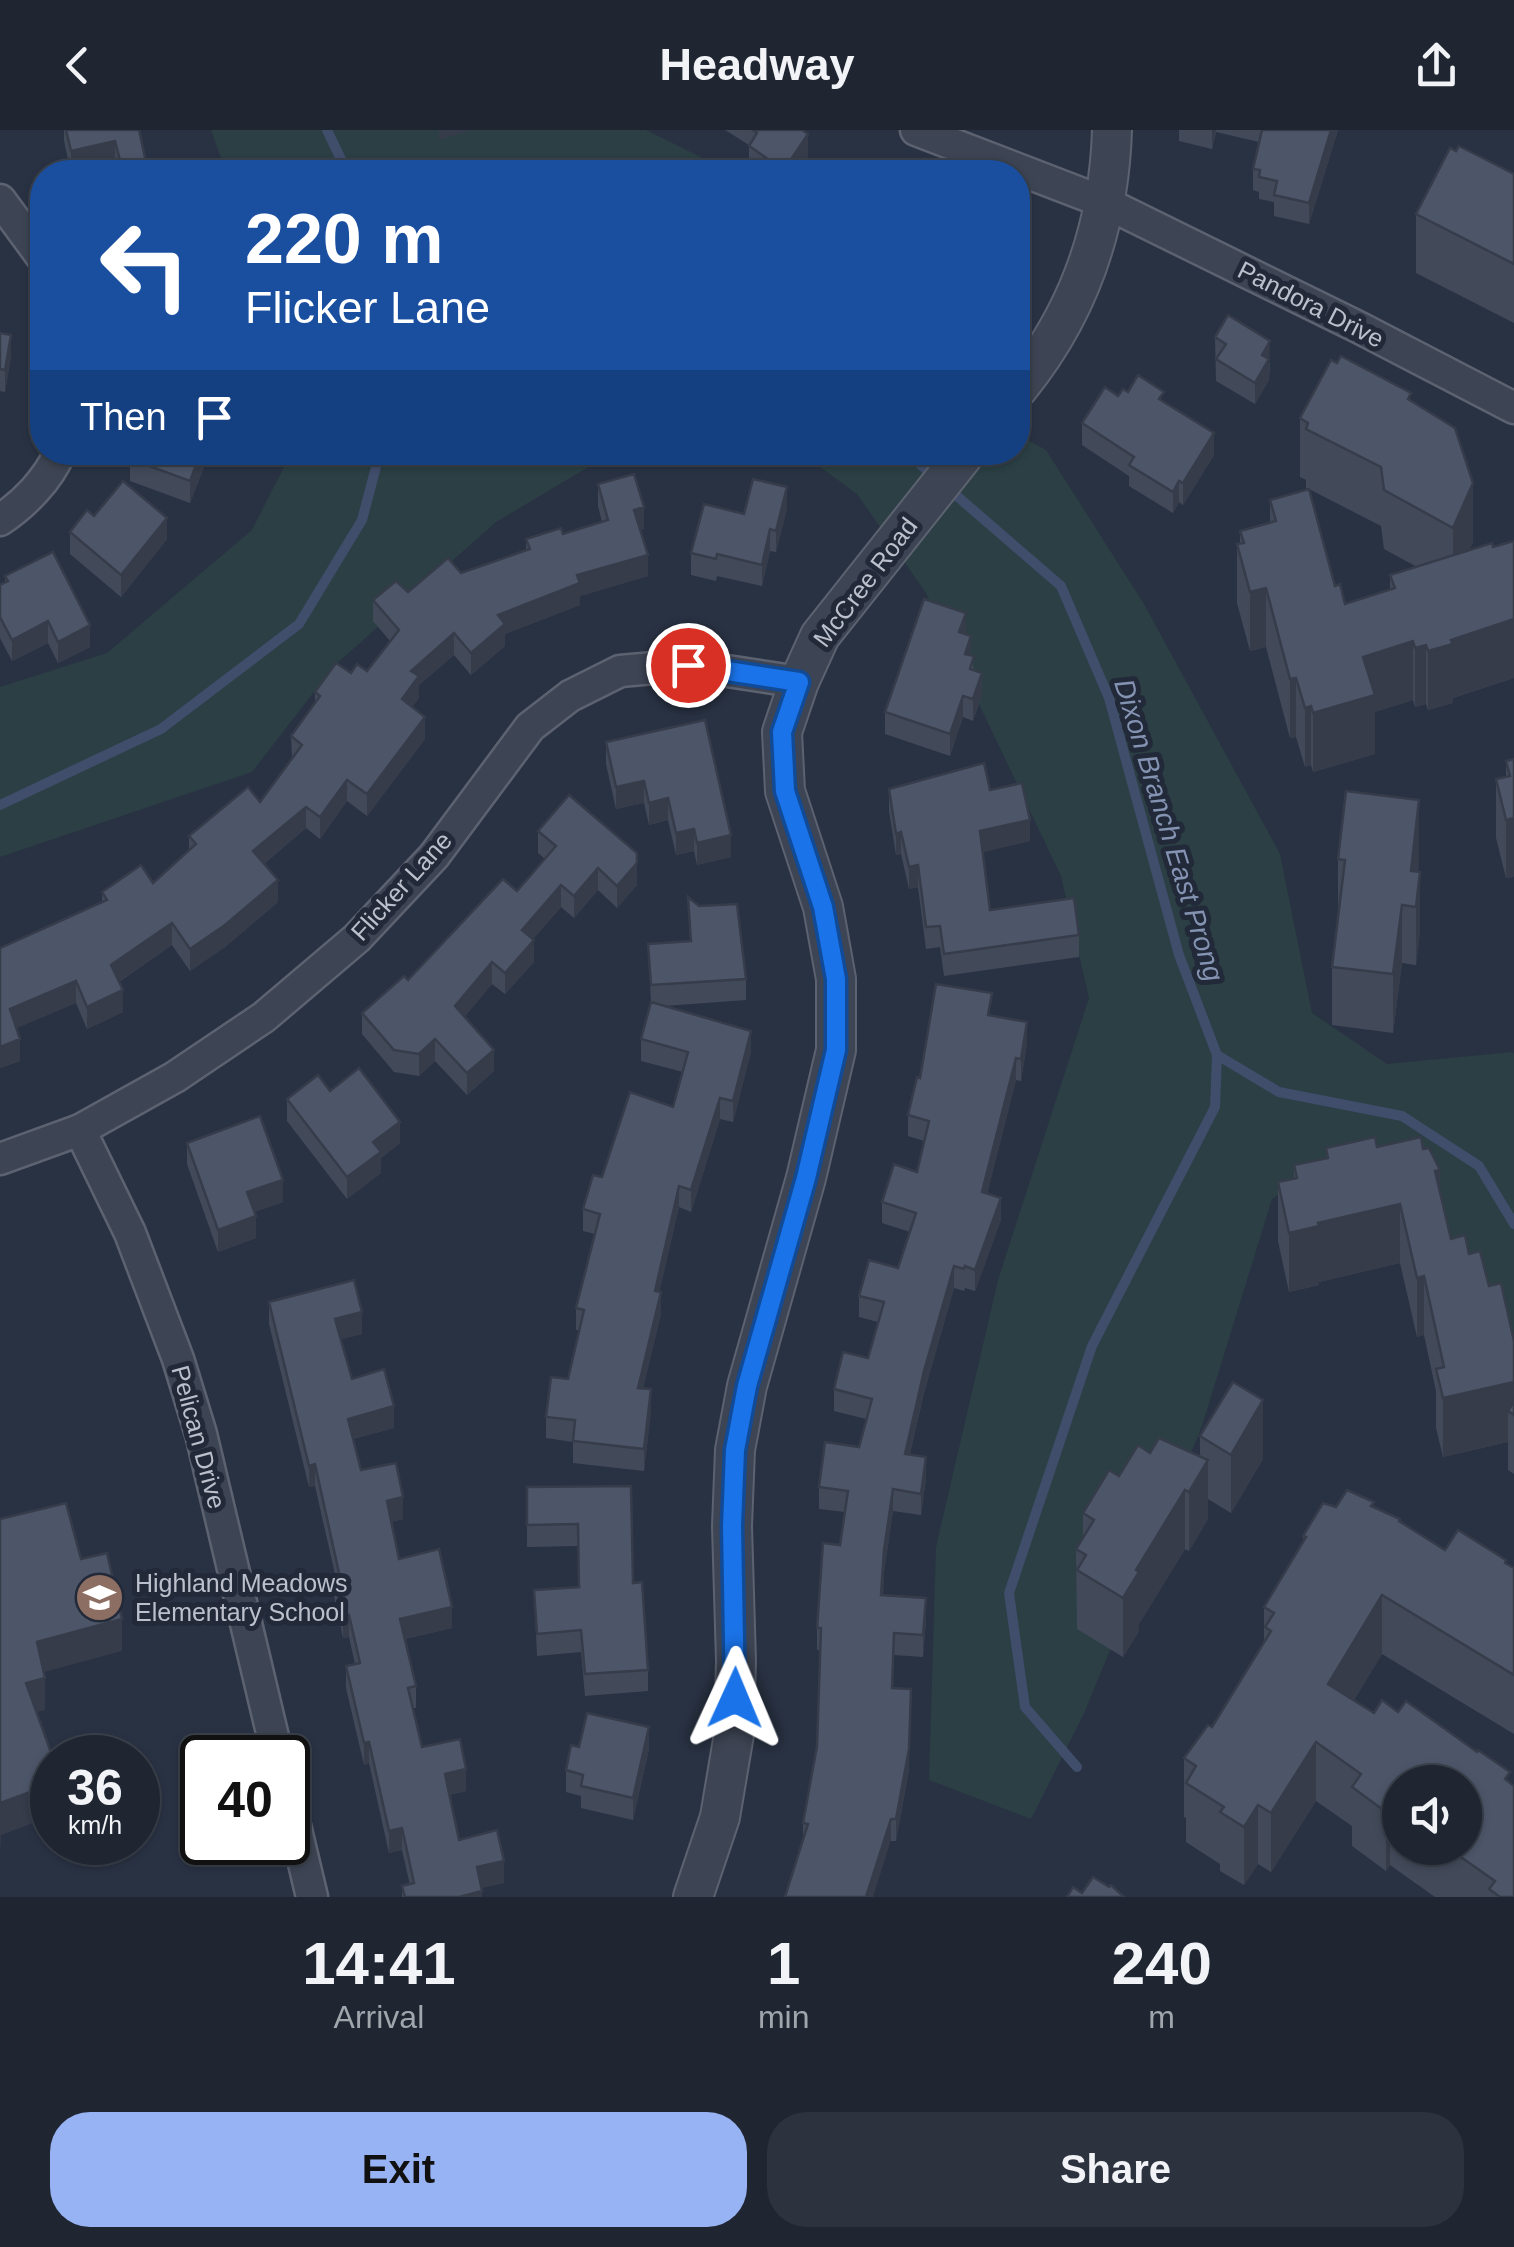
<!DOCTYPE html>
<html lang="en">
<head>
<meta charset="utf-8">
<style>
	body { margin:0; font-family:Helvetica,sans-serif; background:#2c323e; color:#f1f3f6; height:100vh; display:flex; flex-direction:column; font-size:38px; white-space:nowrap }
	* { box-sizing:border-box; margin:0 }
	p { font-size:32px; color:#a1a5ac }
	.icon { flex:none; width:55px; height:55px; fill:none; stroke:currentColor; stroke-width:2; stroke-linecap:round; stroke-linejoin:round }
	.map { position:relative; height:1767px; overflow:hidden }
	.panel { display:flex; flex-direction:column; background:#1f2632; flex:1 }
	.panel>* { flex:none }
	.guide { position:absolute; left:30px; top:30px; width:1000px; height:305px; border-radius:40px; box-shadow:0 2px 8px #0004,0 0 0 2px #3c434d; background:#1a4fa0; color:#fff; overflow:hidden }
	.fabs { position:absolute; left:1382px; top:1635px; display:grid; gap:20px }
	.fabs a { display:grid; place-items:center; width:100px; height:100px; border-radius:50%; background:#1f2632; box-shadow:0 2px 8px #0004,0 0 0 2px #3c434d; font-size:50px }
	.speed { position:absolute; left:30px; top:1605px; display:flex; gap:20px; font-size:50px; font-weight:700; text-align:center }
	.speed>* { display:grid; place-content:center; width:130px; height:130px; border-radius:50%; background:#1f2632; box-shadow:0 2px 8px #0004,0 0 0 2px #3c434d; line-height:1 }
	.speed small { font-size:25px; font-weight:400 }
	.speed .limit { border:5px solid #111; border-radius:15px; background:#fff; color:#111 }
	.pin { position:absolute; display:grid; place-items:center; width:85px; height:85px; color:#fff; margin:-42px; border:5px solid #fff; border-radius:50%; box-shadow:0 2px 10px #0007 }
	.me { position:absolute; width:110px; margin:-55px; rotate:1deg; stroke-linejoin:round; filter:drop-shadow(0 0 8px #0008) }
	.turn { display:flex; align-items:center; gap:35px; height:210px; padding:0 50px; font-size:45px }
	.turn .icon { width:130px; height:130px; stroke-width:2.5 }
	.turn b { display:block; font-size:70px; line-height:85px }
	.then { display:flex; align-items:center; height:95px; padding:0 50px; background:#0003; gap:20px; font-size:38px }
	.eta { display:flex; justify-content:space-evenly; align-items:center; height:170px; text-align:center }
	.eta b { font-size:60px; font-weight:800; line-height:70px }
	.action { display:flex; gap:20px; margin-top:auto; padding:20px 50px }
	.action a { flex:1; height:115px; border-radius:40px; background:#98b3f4; color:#111; font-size:40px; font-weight:800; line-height:115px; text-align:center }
	.action a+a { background:#2c323e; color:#f1f3f6 }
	header { display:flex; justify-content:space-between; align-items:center; height:130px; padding:0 50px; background:#1f2632; font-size:45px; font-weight:800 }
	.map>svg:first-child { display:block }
</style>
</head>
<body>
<header><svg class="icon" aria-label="back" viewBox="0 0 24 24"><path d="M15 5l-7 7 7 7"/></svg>Headway<svg class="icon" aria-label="share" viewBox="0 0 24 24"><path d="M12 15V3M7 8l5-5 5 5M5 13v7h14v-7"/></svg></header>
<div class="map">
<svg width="1514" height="1767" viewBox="0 0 1514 1767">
	<rect width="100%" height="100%" fill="#293243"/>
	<!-- green -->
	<g fill="#2b3f44">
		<path d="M211 0H646L709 31 718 42H226Z"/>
		<path d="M1018 305 1046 320 1144 474 1280 724 1312 883 1387 934 1513 922 1514 924V1223L1321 1037 1272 1069 1202 1296 1085 1581 1031 1689 929 1650 936 1417 998 1150 1089 868 1061 746 926 463 857 364 801 323 1018 322Z"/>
		<path d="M291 323H612L496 392 334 536 252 642 0 727V557L107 523 252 400Z"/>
	</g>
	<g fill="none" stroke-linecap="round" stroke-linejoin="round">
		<!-- stream -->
		<g stroke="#404d6b" stroke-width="10">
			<path d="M327 0 347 42"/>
			<path d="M906 322 1061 456 1109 568 1179 825 1217 925 1279 962 1402 986 1479 1036 1514 1094"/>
			<path d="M0 675 161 599 299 494 362 390 380 322"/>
			<path d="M1077 1637 1025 1577 1009 1463 1092 1216 1215 977 1217 925"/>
		</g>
		<defs>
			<g id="minor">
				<path d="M916 0 1106 73 1360 198 1514 278"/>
				<path d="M0 70 42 127"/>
				<path d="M0 390C24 374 48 350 60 322"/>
				<path d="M80 1000 130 1103 178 1229 201 1304 278 1628"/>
				<path d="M0 1029 80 1000 175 947 264 887 357 808 434 726 530 597 570 566 620 541 688 535 799 552"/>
				<path d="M288 1666 312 1767"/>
			</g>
			<g id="tertiary">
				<path d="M1018 258C1079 183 1109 98 1112 0"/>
				<path d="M693 1767 720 1687 734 1604 736 1531 732 1396 735 1320 747 1256 806 1048 836 920V849L823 777 785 661 782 602 799 552 820 506 966 322"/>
			</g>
		</defs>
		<!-- minor casing -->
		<use href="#minor" stroke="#5c6270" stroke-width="35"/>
		<!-- tertiary casing -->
		<use href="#tertiary" stroke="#5c6270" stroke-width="42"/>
		<!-- minor -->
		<use href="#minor" stroke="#3d4453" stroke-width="30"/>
		<!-- tertiary -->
		<use href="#tertiary" stroke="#3d4453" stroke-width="38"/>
	</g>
	<!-- wall -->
	<g fill="#424a5a" fill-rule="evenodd">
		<path d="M64 0H139L148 42H118L115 33 71 42 64 11Z"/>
		<path d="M725 0H802L808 26 797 42H757L749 37V15Z"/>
		<path d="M1179 0H1338L1309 94 1274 86V72L1259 69V62L1253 60V39L1259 12 1216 2 1212 19 1179 11Z"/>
		<path d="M1514 44V193L1416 143V84Z"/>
		<path d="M0 203 11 226 5 262 0 261Z"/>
		<path d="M1215 207 1270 233 1269 250 1255 274 1216 251Z"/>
		<path d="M1128 262 1164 272 1214 325 1183 375 1179 372 1173 383 1129 356V346L1082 315V293L1118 266Z"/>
		<path d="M1411 270 1473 412 1469 420 1493 417 1514 411V548L1453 568V573L1428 580 1426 574 1415 577 1413 570 1375 582V624L1313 642 1311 635 1305 637 1296 607 1290 608 1266 517 1250 521 1237 473V414H1240V401L1270 392V370L1309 359 1306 358V350L1300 347V288ZM1309 359 1381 396 1384 419 1417 437 1390 445V460L1345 474 1335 456Z"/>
		<path d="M204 322V337L190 373 130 351V329Z"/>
		<path d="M598 354 644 399 640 400 648 446 580 466V475L505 504V516L471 545 454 525 419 555V568L412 577 425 609 367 686 347 671 320 709 306 698 264 734 278 772 225 817 190 841 172 815 119 852 123 882 87 899 76 873 16 898 20 931 0 938V818L102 772V762L153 753 189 720V706L260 672 292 629 291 606 315 573V562L351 543 367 541 390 511 373 491V470L408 462 526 420V409L563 404 602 392 598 376Z"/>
		<path d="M787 379 776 422 770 421 762 456 717 446 716 451 691 445V423L744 384Z"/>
		<path d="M94 386 167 409 121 467 70 424V402Z"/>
		<path d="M5 446 90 517 58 533 48 513 12 531 0 508V455L5 453Z"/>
		<path d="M966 505 974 540 982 565 973 591 963 587 950 626 885 604V582Z"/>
		<path d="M606 612 731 727 697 735 694 721 676 725 668 690 649 695 644 673 616 679 606 634Z"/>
		<path d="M1514 629V747L1506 748 1496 708V649L1506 647V631Z"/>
		<path d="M889 659 990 660 1030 711 982 722 990 780 1079 805V827L944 846 940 817 926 819 918 757 909 759 901 724 896 725 889 681Z"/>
		<path d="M538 701 637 755 617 778 598 760 574 788 561 777 533 809 534 832 505 864 492 854 465 886 494 941 467 965 435 931 419 946 394 942 362 904V883L408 850 517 761 545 729 538 723Z"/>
		<path d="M1338 729H1419L1418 742 1420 801 1416 835 1402 833 1393 903 1332 895V837L1338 786Z"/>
		<path d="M688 767 746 849V870L664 876 751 922 733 992 720 989 691 1082 679 1077 659 1162 661 1184 643 1258 651 1281 644 1341 573 1333V1312L546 1308V1287L568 1249 579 1200H576V1178L595 1104 583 1101V1079L602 1047 673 977 683 942 641 931V909L651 873 648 814 690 811Z"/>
		<path d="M992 886 1027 913 1021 951 1016 950 987 1064 1001 1090 975 1161 965 1158 964 1161 954 1158 924 1263 910 1324 926 1348 921 1385 893 1381 884 1442 883 1465 926 1490 923 1527 894 1525 893 1558 909 1640 896 1711 803 1712V1693L817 1616 821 1520H817V1498L840 1415 845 1382 819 1379V1357L859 1317 866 1289 834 1281V1259L868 1228 878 1192 859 1187V1166L898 1138 910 1102 882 1093V1072L917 1042 924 1011 908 1006V985L920 948Z"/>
		<path d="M330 961 400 1013 381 1028V1043L347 1069 287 991V969Z"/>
		<path d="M187 1013 283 1072 254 1082 256 1108 218 1122 187 1034Z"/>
		<path d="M1377 1017 1423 1019 1440 1062 1451 1109 1469 1124 1489 1156 1514 1211V1344L1508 1340V1312L1443 1327 1436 1298V1261L1424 1205 1417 1207 1400 1133 1319 1152V1155L1289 1162 1278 1111V1052L1294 1048V1035L1326 1028V1018Z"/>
		<path d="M269 1172 362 1204 341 1209 352 1249 394 1298 353 1309 361 1340 403 1389 391 1392 399 1429 452 1498 405 1509 416 1556V1578H413L422 1617 466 1661 449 1665 459 1710 504 1753 481 1758 482 1767H402V1756L410 1755 402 1720 389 1723 369 1633 364 1635 346 1558V1536L355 1534 349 1507 343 1508 334 1466 335 1444 315 1356 309 1357 269 1194Z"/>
		<path d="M1200 1306 1263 1329 1231 1383 1208 1369V1389L1189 1421 1185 1419 1139 1494V1501L1123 1527 1077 1499 1076 1419 1083 1407V1383L1119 1346 1200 1327Z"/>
		<path d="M631 1356 633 1453 648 1540V1561L585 1566 581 1522 537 1526 534 1460 578 1457V1416L527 1417V1357Z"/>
		<path d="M1336 1377H1374L1445 1420 1506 1434 1514 1438V1604L1382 1524 1354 1570 1374 1583 1398 1582 1510 1653 1514 1767H1435L1390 1735 1386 1741 1352 1716V1696L1316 1671 1271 1742 1258 1734 1244 1755 1220 1741V1734L1186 1712V1688L1184 1687V1628L1212 1597 1264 1512V1477L1303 1412V1406ZM1400 1652 1465 1718H1400Z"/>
		<path d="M579 1617 649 1619 633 1690 581 1678V1666L566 1662V1640Z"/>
	</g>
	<!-- shaded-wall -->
	<g fill="#363c4a">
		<path d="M439 0H471L439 10Z"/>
		<path d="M1212 0H1216L1212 19Z"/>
		<path d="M1331 0H1338L1309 94V73Z"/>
		<path d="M808 4V26L797 42H784V40Z"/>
		<path d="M115 11V33L71 42V21Z"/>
		<path d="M11 205V226L5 262V240Z"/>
		<path d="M1270 211 1269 250 1255 274V253L1262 225Z"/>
		<path d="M1214 303V325L1183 375V353Z"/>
		<path d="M201 322H204V337L190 373V351Z"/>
		<path d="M1179 351V372L1173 383V362Z"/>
		<path d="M1473 353V412L1453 456V398Z"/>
		<path d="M787 357V379L776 422V401Z"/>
		<path d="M644 377V399L634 402V380Z"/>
		<path d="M167 388V409L121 467V445Z"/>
		<path d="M770 399V421L762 456V435Z"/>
		<path d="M648 425V446L580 466V475L505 504V516L471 545V523L498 485 577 445Z"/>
		<path d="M1266 458V517L1250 521V462Z"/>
		<path d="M966 483V505L959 502Z"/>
		<path d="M1514 489V548L1453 568V573L1428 580V521L1451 510Z"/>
		<path d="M48 491V513L12 531V510Z"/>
		<path d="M90 495V517L58 533V512Z"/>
		<path d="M454 503V525L419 555V568L402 591V569L411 541Z"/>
		<path d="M971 506V528L965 524Z"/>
		<path d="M1413 511V570L1375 582V624L1313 642V583L1363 527Z"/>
		<path d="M1426 515V574L1415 577V518Z"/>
		<path d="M982 543V565L973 591V569Z"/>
		<path d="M1296 548V607L1290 608V549Z"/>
		<path d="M963 566V587L950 626V604Z"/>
		<path d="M1311 576V635L1305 637V578Z"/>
		<path d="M425 587V609L367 686V664Z"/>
		<path d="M347 650V671L320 709V687Z"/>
		<path d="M644 651V673L616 679V657Z"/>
		<path d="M668 668V690L649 695V673Z"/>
		<path d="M1419 670V729L1413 776 1411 741Z"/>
		<path d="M306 677V698L253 743V721Z"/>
		<path d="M1514 688V747L1506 748V690Z"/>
		<path d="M1030 690V711L980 723V701Z"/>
		<path d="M694 699V721L676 725V703Z"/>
		<path d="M901 702V724L896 725V704Z"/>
		<path d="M731 705V727L697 735V713Z"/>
		<path d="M637 733V755L617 778V756Z"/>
		<path d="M918 735V757L909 759V737Z"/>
		<path d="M598 738V760L574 788V766Z"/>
		<path d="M1420 742V801L1416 835V777Z"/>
		<path d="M278 750V772L225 817 190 841V819Z"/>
		<path d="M561 755V777L522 821V800Z"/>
		<path d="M1402 775V833L1393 903V844Z"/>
		<path d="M172 793V815L111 857V835Z"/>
		<path d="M534 810V832L505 864V843Z"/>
		<path d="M492 832V854L455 898V876Z"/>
		<path d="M76 851V873L10 901V879Z"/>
		<path d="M123 860V882L87 899V877Z"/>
		<path d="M1027 892V913L1021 951V929Z"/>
		<path d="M751 901V922L733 992V971Z"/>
		<path d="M20 909V931L0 938V917Z"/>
		<path d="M435 909V931L419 946V924Z"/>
		<path d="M494 920V941L467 965V943Z"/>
		<path d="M1016 928V950L982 1084V1062Z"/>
		<path d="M720 968V989L691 1082V1060Z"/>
		<path d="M400 992V1013L381 1028V1043L347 1069V1047L373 1012Z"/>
		<path d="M1440 1040V1099L1435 1041Z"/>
		<path d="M283 1050V1072L247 1084V1062Z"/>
		<path d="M679 1056V1077L655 1182V1161Z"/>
		<path d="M1001 1068V1090L975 1161V1140Z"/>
		<path d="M1400 1074V1133L1319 1152V1155L1289 1162V1103L1318 1093Z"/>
		<path d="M256 1086V1108L218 1122V1100Z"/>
		<path d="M954 1136V1158L924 1263 905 1345V1324L924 1241Z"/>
		<path d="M1424 1146V1205L1417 1207V1148Z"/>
		<path d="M661 1162V1184L638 1279V1258Z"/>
		<path d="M362 1182V1204L335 1211V1189Z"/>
		<path d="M1514 1252V1285L1508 1281V1312L1443 1327V1268Z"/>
		<path d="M651 1259V1281L644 1341V1319Z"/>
		<path d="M1263 1270V1329L1231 1383V1325Z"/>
		<path d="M394 1276V1298L348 1310V1289Z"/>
		<path d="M926 1327V1348L921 1385V1364Z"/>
		<path d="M1208 1330V1389L1189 1421V1362Z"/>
		<path d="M315 1334V1356L309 1357V1336Z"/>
		<path d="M893 1359V1381L884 1442 881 1487 884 1420Z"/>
		<path d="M1185 1360V1419L1139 1494V1501L1123 1527V1468L1136 1440Z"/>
		<path d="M403 1367V1389L387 1393V1371Z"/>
		<path d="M1382 1465V1524L1328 1613V1554Z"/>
		<path d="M926 1468V1490L923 1527V1505Z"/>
		<path d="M452 1477V1498L400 1510V1489Z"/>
		<path d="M349 1485V1507L343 1508V1487Z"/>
		<path d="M122 1489V1521L37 1544V1512Z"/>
		<path d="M45 1548V1580L26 1585V1553Z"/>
		<path d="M911 1559 909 1640 896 1711V1689Z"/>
		<path d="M649 1597V1619L633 1690V1668Z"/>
		<path d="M369 1612V1633L364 1635V1613Z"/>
		<path d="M1316 1612V1671L1271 1742V1683Z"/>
		<path d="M466 1639V1661L445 1666V1644Z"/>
		<path d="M52 1654V1686L1 1705 0 1724V1673Z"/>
		<path d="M1258 1675V1734L1244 1755V1697Z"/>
		<path d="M1390 1676V1735L1386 1741V1682Z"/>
		<path d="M891 1689V1710L873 1767H866Z"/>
		<path d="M402 1698V1720L389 1723V1701Z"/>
		<path d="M504 1731V1753L477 1759V1737Z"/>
		<path d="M482 1761V1767H459Z"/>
	</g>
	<!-- building -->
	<g fill="#4d5669" stroke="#363c4a" stroke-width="2.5">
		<path d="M66 0H139L148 42H123L115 11 71 21Z"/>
		<path d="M753 0H802L808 4 784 40 749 16 757 3Z"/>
		<path d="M1262 0H1331L1309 73 1274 65 1277 51 1259 47 1260 40 1253 39Z"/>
		<path d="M1459 16 1514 44V134L1416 84 1450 18 1456 21Z"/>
		<path d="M804 31 828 42H798Z"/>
		<path d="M906 32 931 42H902Z"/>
		<path d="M1228 185 1270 211 1262 225 1269 229 1255 253 1216 229 1226 214 1215 207Z"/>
		<path d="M0 203 11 205 5 240 0 239Z"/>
		<path d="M1341 226 1411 263 1408 269 1455 298 1473 353 1453 398 1384 360 1381 337 1306 299 1308 293 1300 288 1331 230 1337 233Z"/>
		<path d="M1138 245 1164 262 1159 269 1214 303 1183 353 1179 351 1173 362 1129 335 1134 327 1082 293 1105 257 1118 266 1123 259 1128 262Z"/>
		<path d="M132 322H201L190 351 130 329Z"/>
		<path d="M634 344 644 377 634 380 648 425 577 445 580 453 498 485 505 494 471 523 454 503 411 541 419 546 402 569 425 587 367 664 347 650 320 687 306 677 253 721 278 750 225 795 190 819 172 793 111 835 123 860 87 877 76 851 10 879 20 909 0 917V818L107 770 102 762 141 735 153 753 196 714 189 706 248 657 260 672 302 615 291 606 320 566 315 562 336 533 351 543 357 534 367 541 399 500 373 470 396 451 408 462 448 428 461 443 530 419 526 409 561 398 563 404 608 390 598 354Z"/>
		<path d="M753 349 787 357 776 401 770 399 762 435 717 424 716 429 691 423 704 374 744 384Z"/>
		<path d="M123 351 167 388 121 445 70 402 87 380 94 386Z"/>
		<path d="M1309 359 1335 456 1340 454 1345 474 1395 458 1390 445 1492 413 1493 417 1514 411V489L1451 510 1453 514 1428 521 1426 515 1415 518 1413 511 1363 527 1375 565 1313 583 1311 576 1305 578 1296 548 1290 549 1266 458 1250 462 1237 414 1244 413 1240 401 1276 391 1270 370Z"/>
		<path d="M53 422 90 495 58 512 48 491 12 510 0 487V455L8 451 5 446Z"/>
		<path d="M924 469 966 483 959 502 971 506 965 524 974 526 970 539 982 543 973 569 963 566 950 604 885 582Z"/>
		<path d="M705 590 731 705 697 713 694 699 676 703 668 668 649 673 644 651 616 657 606 612Z"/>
		<path d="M1514 629V688L1506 690 1496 649 1510 646 1506 631Z"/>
		<path d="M984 633 990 660 1022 653 1030 690 980 701 990 780 1074 768 1079 805 944 824 940 796 926 797 918 735 909 737 901 702 896 704 889 659Z"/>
		<path d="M1346 661 1419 670 1411 741 1420 742 1416 777 1402 775 1393 844 1332 837 1345 730 1338 729Z"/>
		<path d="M569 665 637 723V733L617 756 598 738 574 766 561 755 522 800 534 810 505 843 492 832 455 876 494 920 467 943 435 909 419 924 394 920 362 883 404 846 408 850 503 749 517 761 556 716 538 701Z"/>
		<path d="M688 767 699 776 737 774 746 849 651 855 648 814 691 811Z"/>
		<path d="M936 854 992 863 988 885 1027 892 1021 929 1016 928 982 1062 1001 1068 975 1140 965 1136 964 1139 954 1136 924 1241 905 1324 926 1327 921 1364 893 1359 884 1420 881 1465 926 1468 923 1505 894 1503 892 1558 911 1559 909 1619 896 1689H891L866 1767H785L808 1694 803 1693 817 1616 821 1498H817L823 1413 840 1415 848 1361 819 1357 825 1312 859 1317 872 1269 834 1259 843 1222 868 1228 884 1172 859 1166 869 1130 898 1138 916 1083 882 1072 894 1034 917 1042 929 991 908 985 917 947 920 948Z"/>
		<path d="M651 872 751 901 733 971 720 968 691 1060 679 1056 655 1161 661 1162 638 1258 651 1259 644 1319 573 1311 575 1290 546 1287 551 1247 568 1249 584 1180 576 1178 600 1084 583 1079 593 1045 602 1047 630 962 673 977 688 922 641 909Z"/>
		<path d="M359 938 400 992 373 1012 381 1022 347 1047 287 969 318 945 330 961Z"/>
		<path d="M260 986 283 1050 247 1062 256 1086 218 1100 187 1013Z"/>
		<path d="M1375 1007 1377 1017 1421 1007 1423 1019 1429 1018 1440 1040 1435 1041 1451 1109 1465 1105 1469 1124 1480 1121 1489 1156 1501 1153 1514 1211V1252L1443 1268 1436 1239 1444 1237 1424 1146 1417 1148 1400 1074 1318 1093 1319 1096 1289 1103 1278 1052 1297 1048 1294 1035 1328 1028 1326 1018Z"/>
		<path d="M354 1150 362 1182 335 1189 352 1249 384 1239 394 1276 348 1289 361 1340 396 1333 403 1367 387 1371 399 1429 439 1419 452 1477 400 1489 416 1556 408 1558 422 1617 460 1609 466 1639 445 1644 459 1710 497 1700 504 1731 477 1737 482 1761 459 1767H405L402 1756 414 1753 402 1698 389 1701 369 1612 364 1613 346 1536 360 1533 349 1485 343 1487 334 1444 339 1443 315 1334 309 1336 269 1172Z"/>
		<path d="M1233 1252 1263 1270 1231 1325 1200 1306Z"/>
		<path d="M1514 1271V1285L1508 1281Z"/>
		<path d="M1159 1308 1208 1330 1189 1362 1185 1360 1136 1440 1139 1442 1123 1468 1077 1440 1086 1425 1076 1419 1094 1390 1083 1383 1109 1340 1119 1346 1138 1315 1150 1323Z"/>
		<path d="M631 1356 633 1453 642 1452 648 1540 585 1544 581 1500 537 1504 534 1460 579 1457 578 1394 527 1395V1357Z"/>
		<path d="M1347 1360 1374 1372 1371 1376 1400 1389 1399 1391 1445 1420 1458 1400 1506 1430 1505 1433 1514 1438V1545L1382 1465 1328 1554 1374 1583 1382 1570 1398 1582 1406 1571 1477 1622 1478 1620 1510 1642 1505 1649 1514 1656V1767H1500L1489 1759 1495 1751 1448 1718H1465V1652H1400V1683L1390 1676 1386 1682 1352 1657 1361 1644 1316 1612 1271 1683 1258 1675 1244 1697 1220 1682 1224 1677 1186 1653 1196 1636 1184 1628 1208 1595 1212 1597 1271 1501 1265 1497 1274 1483 1264 1477 1306 1407 1303 1406 1323 1373 1336 1377Z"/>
		<path d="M66 1373 81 1429 107 1423 122 1489 37 1512 45 1548 26 1553 53 1628 52 1654 0 1673V1389Z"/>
		<path d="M587 1583 649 1597 633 1668 581 1656 583 1645 566 1640 571 1615 579 1617Z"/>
		<path d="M1093 1747 1109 1757 1111 1755 1124 1767H1067L1073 1757 1082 1763Z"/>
	</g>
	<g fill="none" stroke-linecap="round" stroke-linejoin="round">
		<defs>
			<path id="route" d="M688 535 799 552 782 602 785 661 823 777 836 849V920L806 1048 747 1256 735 1320 732 1396 735 1568"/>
		</defs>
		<!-- route casing -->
		<use href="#route" stroke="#114b97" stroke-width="25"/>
		<!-- route -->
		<use href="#route" stroke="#1a73e8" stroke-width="18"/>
	</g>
	<!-- icons -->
	<defs>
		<symbol id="school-disc" viewBox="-11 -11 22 22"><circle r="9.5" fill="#8d6e63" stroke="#222938"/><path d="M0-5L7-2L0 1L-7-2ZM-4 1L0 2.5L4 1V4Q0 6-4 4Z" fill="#fff"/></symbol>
	</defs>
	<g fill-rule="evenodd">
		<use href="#school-disc" x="72" y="1440" width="55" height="55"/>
	</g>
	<g text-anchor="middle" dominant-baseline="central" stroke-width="10" stroke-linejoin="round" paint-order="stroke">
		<!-- street labels -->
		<g font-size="25" fill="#bbc0cc" stroke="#222938">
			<text transform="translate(1311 174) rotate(27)">Pandora Drive</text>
			<text transform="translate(865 452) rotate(-53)">McCree Road</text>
			<text transform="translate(401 756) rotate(-48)">Flicker Lane</text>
			<text transform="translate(199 1307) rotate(75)">Pelican Drive</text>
		</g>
		<!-- poi labels -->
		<g font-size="25" fill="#bbc0cc" stroke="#222938" text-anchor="start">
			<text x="135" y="1453">Highland Meadows<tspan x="135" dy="29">Elementary School</tspan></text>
		</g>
		<!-- water labels -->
		<g font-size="28" font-style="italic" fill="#8493b2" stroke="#222938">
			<text transform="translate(1169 700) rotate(73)">Dixon Branch East Prong</text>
		</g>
	</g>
</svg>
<div class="fabs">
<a><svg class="icon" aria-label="sound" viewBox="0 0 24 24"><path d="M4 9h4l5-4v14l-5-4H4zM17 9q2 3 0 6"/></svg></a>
</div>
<div class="speed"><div>36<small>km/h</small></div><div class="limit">40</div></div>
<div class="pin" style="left:688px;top:535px;background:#d93025"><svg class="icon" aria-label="arrive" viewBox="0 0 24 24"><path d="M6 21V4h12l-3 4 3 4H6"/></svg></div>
<svg class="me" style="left:735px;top:1568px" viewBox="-20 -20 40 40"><path d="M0-17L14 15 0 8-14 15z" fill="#1a73e8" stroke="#fff" stroke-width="4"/></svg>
<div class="guide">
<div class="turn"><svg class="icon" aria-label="left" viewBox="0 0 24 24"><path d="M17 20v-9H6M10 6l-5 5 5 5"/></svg><div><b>220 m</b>Flicker Lane</div></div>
<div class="then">Then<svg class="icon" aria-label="arrive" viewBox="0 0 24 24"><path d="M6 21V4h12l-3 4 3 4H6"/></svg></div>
</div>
</div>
<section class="panel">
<div class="eta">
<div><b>14:41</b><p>Arrival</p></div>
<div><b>1</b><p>min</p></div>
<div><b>240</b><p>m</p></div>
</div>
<div class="action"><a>Exit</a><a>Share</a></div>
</section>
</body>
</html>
